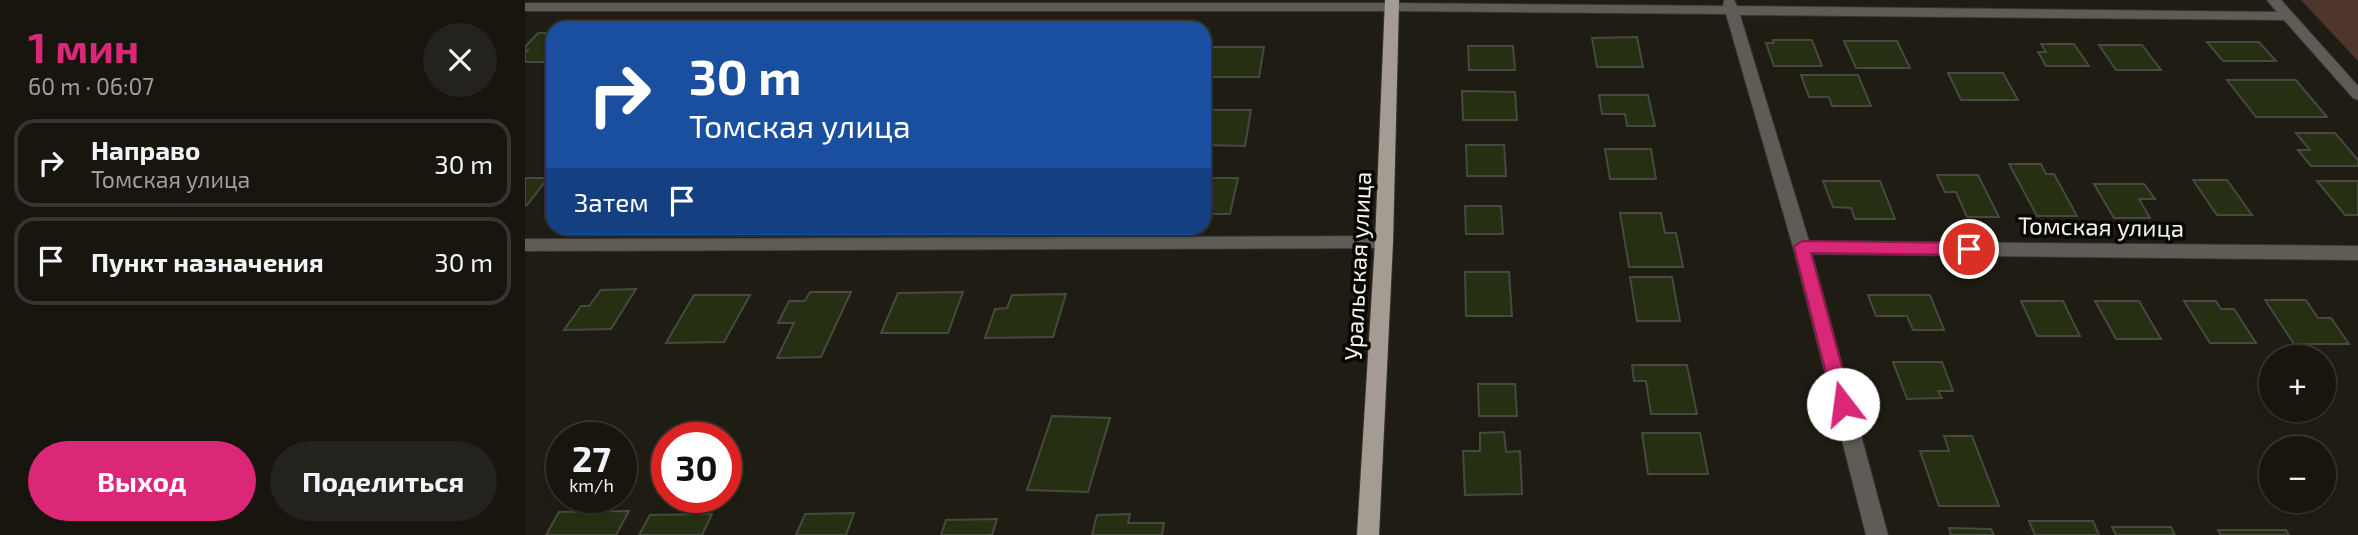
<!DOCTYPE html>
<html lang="ru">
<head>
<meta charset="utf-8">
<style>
	body { margin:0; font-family:"Exo 2",sans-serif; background:#24221c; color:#f1f3f6; height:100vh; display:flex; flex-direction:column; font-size:26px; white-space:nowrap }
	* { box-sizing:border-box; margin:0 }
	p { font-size:23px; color:#9e9f9e }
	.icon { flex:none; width:38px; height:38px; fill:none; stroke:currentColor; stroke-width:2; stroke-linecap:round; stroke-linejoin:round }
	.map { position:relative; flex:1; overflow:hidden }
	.drawer { display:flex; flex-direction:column; background:#17150e; width:525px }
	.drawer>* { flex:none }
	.top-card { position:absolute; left:21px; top:21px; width:665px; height:214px; border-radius:21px; box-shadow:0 2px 5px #0004,0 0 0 2px #36342e; background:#1a4fa0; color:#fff; overflow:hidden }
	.buttons { position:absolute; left:1734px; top:345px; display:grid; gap:14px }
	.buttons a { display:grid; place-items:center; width:77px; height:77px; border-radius:50%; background:#17150e; box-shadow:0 2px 5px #0004,0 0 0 2px #36342e; font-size:35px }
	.speed { position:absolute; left:21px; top:422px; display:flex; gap:14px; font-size:35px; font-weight:700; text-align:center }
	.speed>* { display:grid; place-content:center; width:91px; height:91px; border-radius:50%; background:#17150e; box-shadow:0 2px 5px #0004,0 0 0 2px #36342e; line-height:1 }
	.speed small { font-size:18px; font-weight:400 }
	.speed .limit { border:10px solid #d22; background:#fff; color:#111 }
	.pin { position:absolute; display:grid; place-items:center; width:60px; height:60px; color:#fff; margin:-30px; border:4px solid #fff; border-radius:50%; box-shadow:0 2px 7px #0007 }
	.me { position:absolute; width:77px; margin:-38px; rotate:345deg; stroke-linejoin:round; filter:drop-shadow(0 0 5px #0008) }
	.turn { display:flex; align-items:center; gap:24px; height:147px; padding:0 28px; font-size:32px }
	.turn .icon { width:91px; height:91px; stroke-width:2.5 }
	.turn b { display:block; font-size:49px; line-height:60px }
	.then { display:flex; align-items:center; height:66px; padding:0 28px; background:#0003; gap:14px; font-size:26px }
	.round { display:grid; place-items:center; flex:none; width:74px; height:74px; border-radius:37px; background:#24221c }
	.summary { display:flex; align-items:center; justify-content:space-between; height:119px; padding:0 28px }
	h1 { font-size:42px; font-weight:700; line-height:52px; color:#db2777 }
	.button { display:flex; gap:14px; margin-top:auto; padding:14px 28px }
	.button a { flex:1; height:80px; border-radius:42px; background:#db2777; color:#fff; font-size:28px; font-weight:700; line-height:80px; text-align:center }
	.button a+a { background:#24221c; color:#f1f3f6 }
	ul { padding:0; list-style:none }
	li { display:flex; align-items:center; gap:21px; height:88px; margin:0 14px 10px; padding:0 14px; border:4px solid #36342e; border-radius:21px }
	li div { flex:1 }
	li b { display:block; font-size:26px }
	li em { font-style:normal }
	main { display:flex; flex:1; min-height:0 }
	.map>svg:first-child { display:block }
</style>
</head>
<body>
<main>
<section class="drawer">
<div class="summary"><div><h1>1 мин</h1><p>60 m · 06:07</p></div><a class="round"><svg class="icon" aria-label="close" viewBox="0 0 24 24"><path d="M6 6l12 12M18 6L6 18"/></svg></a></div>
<ul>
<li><svg class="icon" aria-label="right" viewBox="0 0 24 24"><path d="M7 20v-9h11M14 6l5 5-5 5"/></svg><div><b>Направо</b><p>Томская улица</p></div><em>30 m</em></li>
<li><svg class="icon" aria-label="arrive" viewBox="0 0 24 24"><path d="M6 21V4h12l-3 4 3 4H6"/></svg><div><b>Пункт назначения</b></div><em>30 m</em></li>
</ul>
<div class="button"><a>Выход</a><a>Поделиться</a></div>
</section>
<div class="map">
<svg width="1833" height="535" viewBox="0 0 1833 535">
	<rect width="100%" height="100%" fill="#1f1c13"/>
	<!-- green -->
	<path fill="#4e362d" d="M1776 0H1833V61Z"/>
	<!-- building -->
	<g fill="#262f12" stroke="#45493f" stroke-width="2">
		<path d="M13 33H28V56L23 62H0V53L3 50H0V47Z"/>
		<path d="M1112 37 1118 67H1072L1067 38Z"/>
		<path d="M1248 40H1287L1297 66H1249L1241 43H1249Z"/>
		<path d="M1319 41H1372L1385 68H1331Z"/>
		<path d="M1682 42H1734L1751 61H1698Z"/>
		<path d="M1516 44H1549L1564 66H1521L1513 52H1521Z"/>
		<path d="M1574 45H1617L1636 70H1591Z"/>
		<path d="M943 46H988L990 70H944Z"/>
		<path d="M684 47H739L734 77H679Z"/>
		<path d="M1423 73H1478L1493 100H1436Z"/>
		<path d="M1276 75H1333L1346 106H1307L1304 97H1284Z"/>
		<path d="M1702 80H1771L1802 117H1731Z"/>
		<path d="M937 91 990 92 992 120H938Z"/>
		<path d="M1074 95H1123L1130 126H1102L1100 114H1077Z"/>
		<path d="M681 110H726L720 146 679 145Z"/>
		<path d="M1771 133H1810L1833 160V166H1786L1773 150H1785Z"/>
		<path d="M941 145H979L981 176H942Z"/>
		<path d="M1080 149H1126L1131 179H1085Z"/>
		<path d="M1484 164H1516L1521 174H1529L1552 216H1512Z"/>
		<path d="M1412 175H1453L1474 217H1442L1431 192H1420Z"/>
		<path d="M0 178H23L2 205H0Z"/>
		<path d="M679 178H713L705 214H679Z"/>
		<path d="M1668 180H1702L1727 215H1692Z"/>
		<path d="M1298 181H1355L1370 219H1330L1326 208 1308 207Z"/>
		<path d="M1792 181H1833V215H1820Z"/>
		<path d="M1569 184H1619L1630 199H1614L1625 218H1589Z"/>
		<path d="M940 206H976L978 234H941Z"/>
		<path d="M1095 213H1136L1140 233H1151L1158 267H1104Z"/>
		<path d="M940 272H984L987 316H941Z"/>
		<path d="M1105 277H1147L1155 321H1112Z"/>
		<path d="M111 289 86 329 39 330 56 306H64L76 290Z"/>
		<path d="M285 292H326L296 357 252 358 269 323H253L264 301H280Z"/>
		<path d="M438 292 423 333H356L373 293Z"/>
		<path d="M541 294 528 337 460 338 470 309 482 308 487 295Z"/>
		<path d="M169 295H225L199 342 141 343Z"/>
		<path d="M1343 295H1405L1419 330H1388L1382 316H1351Z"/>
		<path d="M1740 300H1781L1793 318H1806L1824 344H1769Z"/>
		<path d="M1496 301H1538L1555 336H1512Z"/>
		<path d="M1570 301H1614L1636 339H1591Z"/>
		<path d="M1659 301H1691L1696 309H1709L1731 343H1685Z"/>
		<path d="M1368 362H1417L1428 391H1413L1417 398 1382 399Z"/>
		<path d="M1107 365H1162L1172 414H1126L1121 381H1109Z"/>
		<path d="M953 384H990L992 416H954Z"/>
		<path d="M527 416 585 418 563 492 502 490Z"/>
		<path d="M979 432 981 452 995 451 997 494 940 495 938 451H955V433Z"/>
		<path d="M1117 433H1175L1183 474H1123Z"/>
		<path d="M1419 436H1447L1474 506H1414L1395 451H1424Z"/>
		<path d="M104 511 91 535H21L34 512Z"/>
		<path d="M329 513 321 535H271L280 514Z"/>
		<path d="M187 514 177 535H114L125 515Z"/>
		<path d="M605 514 603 523H639L637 535H567L572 515Z"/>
		<path d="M472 519 467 535H416L421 520Z"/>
		<path d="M1504 521H1568L1574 535H1510Z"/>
		<path d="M1587 527H1646L1650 535H1591Z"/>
		<path d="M1424 528 1466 529 1469 535H1426Z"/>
		<path d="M1693 530H1761L1764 535H1696Z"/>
	</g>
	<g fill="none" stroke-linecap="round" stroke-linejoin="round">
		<defs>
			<g id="minor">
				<path d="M1199 0H1209L1212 6 1752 12 1742 0H1756L1833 86V100L1828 98 1759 20 1215 15 1284 241 1833 246V260L1287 254 1363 535H1341L1268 247 1201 14 866 11H0V3H866L1198 6Z"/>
				<path d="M859 236 865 237 868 242 865 247 859 248 0 251V239Z"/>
			</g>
			<path id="major" d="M860 0H874L868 242 854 535H832L850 242Z"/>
		</defs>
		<!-- minor casing -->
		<use href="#minor" stroke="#39362d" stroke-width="2"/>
		<!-- major casing -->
		<use href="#major" stroke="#39362d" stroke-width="2"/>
		<!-- minor -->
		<use href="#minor" fill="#5f5c58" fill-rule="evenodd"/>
		<!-- major -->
		<use href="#major" fill="#a49c93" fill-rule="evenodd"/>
	</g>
	<!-- route -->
	<path fill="#db2777" stroke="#8e194d" stroke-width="2" d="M1277 241 1444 243 1451 249 1444 255 1286 253 1327 404 1324 410 1318 412 1312 410 1309 404 1269 247Z"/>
	<g text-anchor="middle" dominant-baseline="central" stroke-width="7" stroke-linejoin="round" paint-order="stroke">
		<!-- street labels -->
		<g font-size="24" fill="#f4f3ec" stroke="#080704">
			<text transform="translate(1576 226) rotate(1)">Томская улица</text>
			<text transform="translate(832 266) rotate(-87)">Уральская улица</text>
		</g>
	</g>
</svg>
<div class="buttons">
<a>+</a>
<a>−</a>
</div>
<div class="speed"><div>27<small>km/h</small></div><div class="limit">30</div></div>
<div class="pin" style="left:1444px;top:249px;background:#d93025"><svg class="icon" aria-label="arrive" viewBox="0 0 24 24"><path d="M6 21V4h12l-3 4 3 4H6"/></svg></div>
<svg class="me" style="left:1318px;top:404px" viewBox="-20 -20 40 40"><circle r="19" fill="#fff"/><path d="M0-13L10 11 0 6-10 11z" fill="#db2777"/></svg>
<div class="top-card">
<div class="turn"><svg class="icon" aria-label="right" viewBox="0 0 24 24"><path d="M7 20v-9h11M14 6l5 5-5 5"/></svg><div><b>30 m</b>Томская улица</div></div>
<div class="then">Затем<svg class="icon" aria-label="arrive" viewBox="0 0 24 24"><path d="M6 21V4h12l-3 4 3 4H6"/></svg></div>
</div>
</div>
</main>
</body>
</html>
